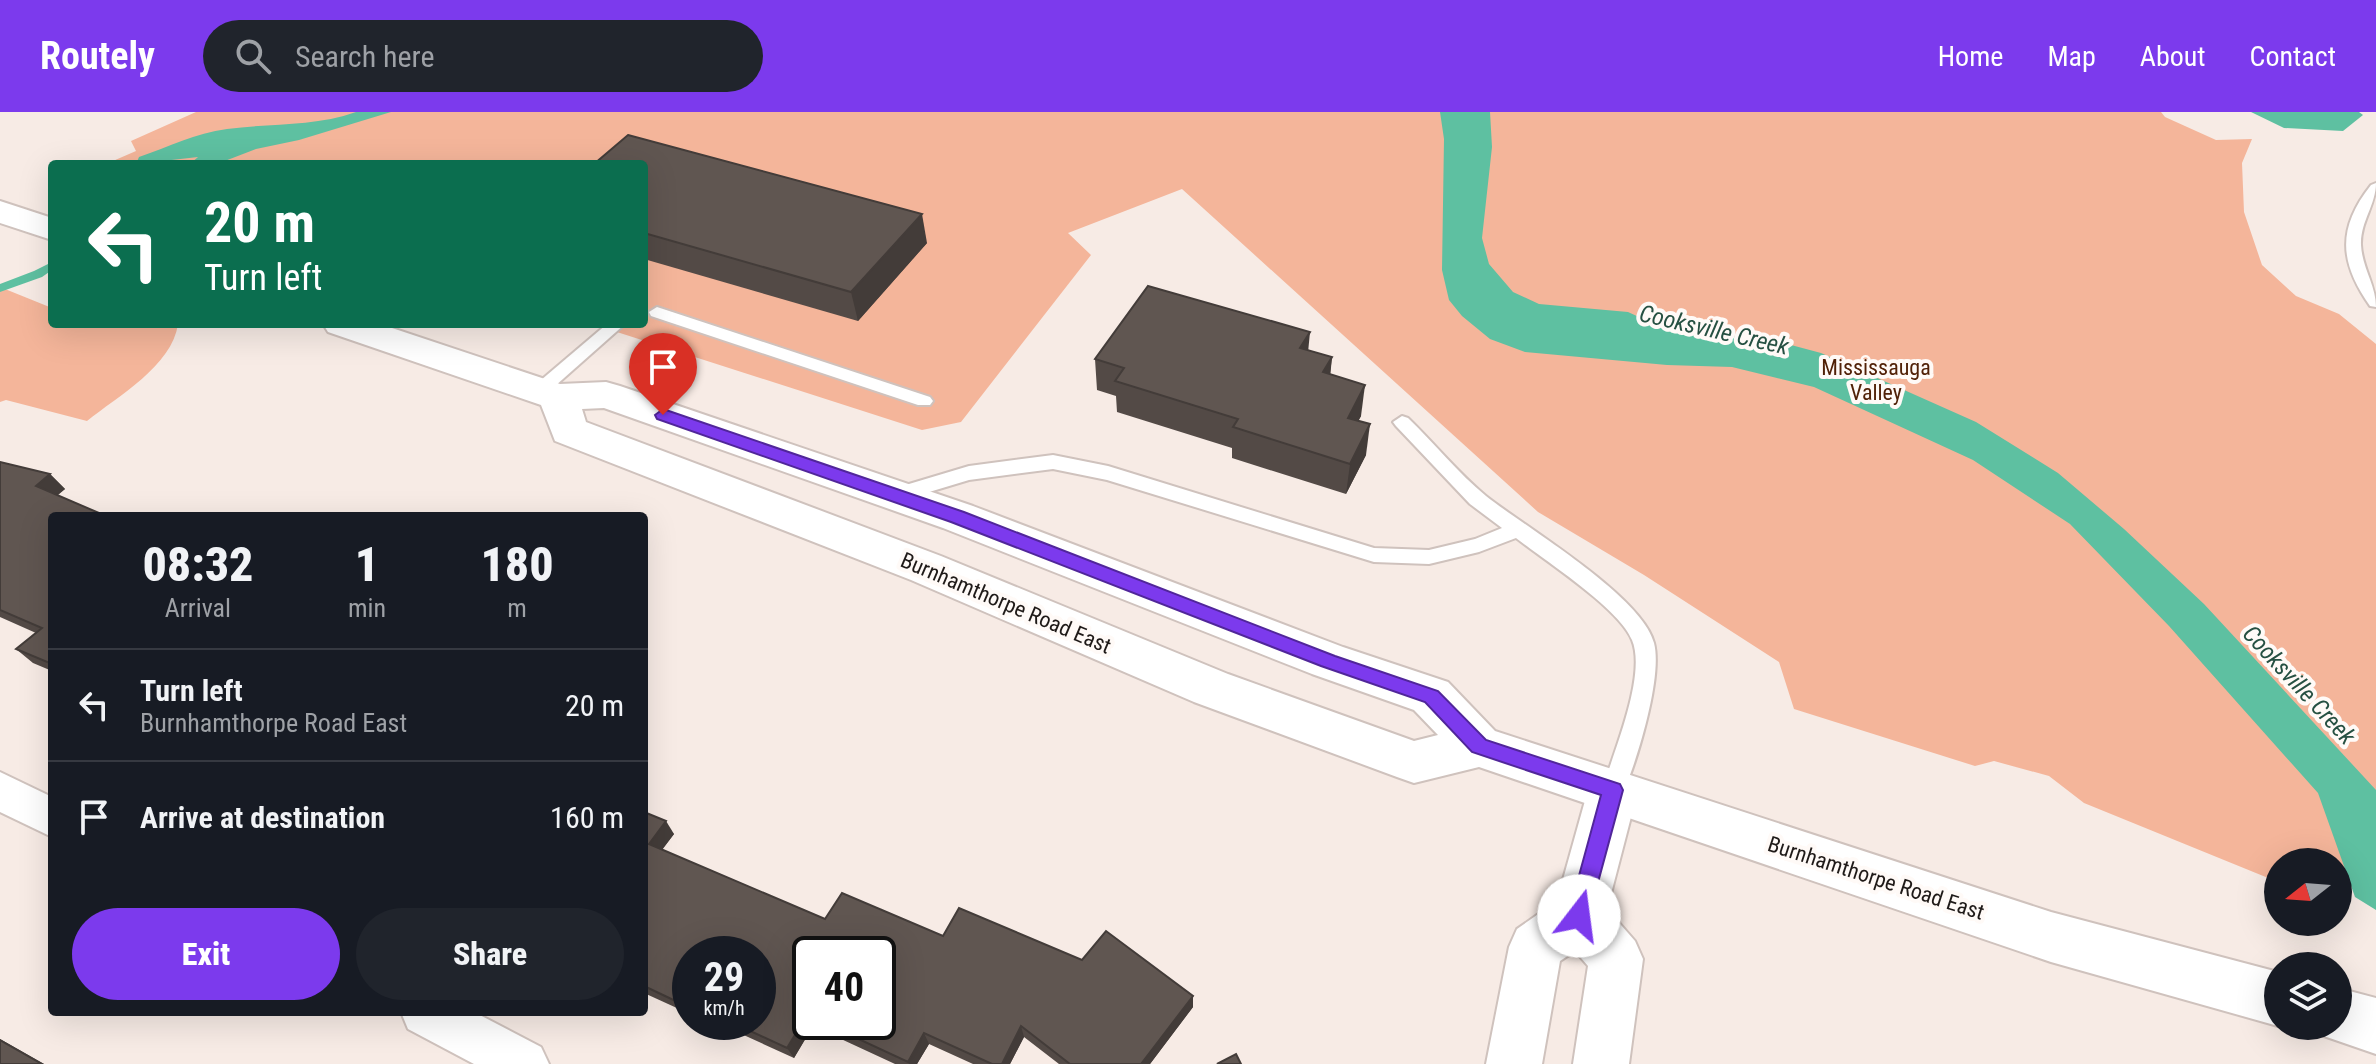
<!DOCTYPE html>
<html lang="en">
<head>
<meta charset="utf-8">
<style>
	body { margin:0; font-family:"Roboto Condensed",sans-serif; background:#20242c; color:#f1f3f6; height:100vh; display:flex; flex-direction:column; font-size:30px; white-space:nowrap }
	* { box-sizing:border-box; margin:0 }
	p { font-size:26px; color:#9ea1a6 }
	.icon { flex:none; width:44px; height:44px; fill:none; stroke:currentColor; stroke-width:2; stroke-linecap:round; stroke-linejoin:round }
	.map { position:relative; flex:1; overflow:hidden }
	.sheet { position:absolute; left:48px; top:400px; width:600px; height:504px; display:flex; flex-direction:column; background:#171b24; border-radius:8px; box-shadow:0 8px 32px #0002 }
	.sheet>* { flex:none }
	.banner { position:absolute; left:48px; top:48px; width:600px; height:168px; border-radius:8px; box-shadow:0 8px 32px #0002; background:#0b6e4f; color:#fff; overflow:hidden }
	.needle { width:52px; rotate:253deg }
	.fabs { position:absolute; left:2264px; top:736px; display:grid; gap:16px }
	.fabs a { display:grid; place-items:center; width:88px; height:88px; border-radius:50%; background:#171b24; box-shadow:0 8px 32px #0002; font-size:40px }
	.speed { position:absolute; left:672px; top:824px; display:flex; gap:16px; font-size:40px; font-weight:700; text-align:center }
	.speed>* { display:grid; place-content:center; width:104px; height:104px; border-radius:50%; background:#171b24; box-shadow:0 8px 32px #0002; line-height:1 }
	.speed small { font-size:20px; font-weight:400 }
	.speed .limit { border:4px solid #111; border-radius:12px; background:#fff; color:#111 }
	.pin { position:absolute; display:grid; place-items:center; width:68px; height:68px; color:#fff; margin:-82px -34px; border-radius:50% 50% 50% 0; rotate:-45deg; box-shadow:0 0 8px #0007 }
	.pin .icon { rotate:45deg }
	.me { position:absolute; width:88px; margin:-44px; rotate:15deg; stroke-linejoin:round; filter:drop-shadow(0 0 6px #0008) }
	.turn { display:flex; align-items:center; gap:28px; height:168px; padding:0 24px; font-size:36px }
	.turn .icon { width:104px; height:104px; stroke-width:2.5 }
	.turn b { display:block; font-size:56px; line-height:68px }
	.eta { display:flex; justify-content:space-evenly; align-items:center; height:136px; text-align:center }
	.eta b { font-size:48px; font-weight:800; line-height:56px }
	.cta { display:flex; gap:16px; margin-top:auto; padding:16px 24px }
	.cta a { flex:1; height:92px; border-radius:48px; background:#7c3aed; color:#fff; font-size:32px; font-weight:800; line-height:92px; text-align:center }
	.cta a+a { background:#20242c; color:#f1f3f6 }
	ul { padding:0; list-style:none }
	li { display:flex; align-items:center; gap:24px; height:112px; padding:0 24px; border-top:2px solid #363941 }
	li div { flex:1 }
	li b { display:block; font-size:30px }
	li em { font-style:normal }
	header { display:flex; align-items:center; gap:48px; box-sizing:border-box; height:112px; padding:0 40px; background:#7c3aed; color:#fff }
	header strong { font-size:38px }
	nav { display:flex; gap:44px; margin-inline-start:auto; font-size:28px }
	.search { width:560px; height:72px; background:#20242c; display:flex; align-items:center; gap:20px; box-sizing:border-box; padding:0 28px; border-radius:44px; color:#9ea1a6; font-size:30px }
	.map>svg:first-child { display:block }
</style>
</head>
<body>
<header>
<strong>Routely</strong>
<div class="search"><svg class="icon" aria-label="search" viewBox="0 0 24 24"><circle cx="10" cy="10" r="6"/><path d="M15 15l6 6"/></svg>Search here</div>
<nav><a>Home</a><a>Map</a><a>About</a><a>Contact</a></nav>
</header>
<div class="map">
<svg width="2376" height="952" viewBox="0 0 2376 952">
	<rect width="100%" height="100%" fill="#f7ebe5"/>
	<!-- green -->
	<g fill="#f4b59a">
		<path d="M196 0H2161L2165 5 2216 28 2252 27 2242 51 2244 100 2262 153 2296 184 2339 202 2376 232V777L2338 763V750H2278V770L2084 691 2049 664 1994 649 1975 654 1794 597 1779 550 1644 463 1538 400 1182 77 1068 121 1091 143 961 310 922 318 592 212H644V52H106L136 39 131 29Z"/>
		<path d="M0 175 52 196V212H178C172 254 118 284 87 309L6 288 0 290Z"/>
	</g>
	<!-- water -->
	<g fill="#5ec0a1">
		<path d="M356 0H391L299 28 256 37 217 52H190L198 45 136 52 139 45C169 35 195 21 227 17 270 11 314 15 356 0Z"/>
		<path d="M1440 0H1490L1492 35 1482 126 1489 152 1513 180 1539 192 1628 200 1663 216 1776 229 1821 241 1976 310 2058 361 2124 417 2204 492 2376 678V798L2355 785 2318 681 2169 514 2070 412 1973 348 1814 275 1732 255 1667 253 1525 240 1490 227 1462 204 1449 188 1442 158 1444 27Z"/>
		<path d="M2251 0H2359L2363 3 2343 19 2284 16Z"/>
	</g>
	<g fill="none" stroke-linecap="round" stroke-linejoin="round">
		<!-- stream -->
		<path fill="#5ec0a1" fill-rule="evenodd" d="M52 150V158L42 165 0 180V172L34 159Z"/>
		<defs>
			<g id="service">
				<path d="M2376 71C2376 93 2360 110 2361 133 2362 156 2376 173 2376 195L2370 194C2339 150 2337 116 2371 73Z"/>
				<path d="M657 195 930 285 933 289 930 293H918L651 204 649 200Z"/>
				<path d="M607 212H625L546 282H534L531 278 534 274Z"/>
				<path d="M1402 304 1408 306C1434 331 1458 361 1486 384 1525 415 1642 484 1654 531 1663 565 1636 653 1621 685L1613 688 1605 685 1602 678C1613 642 1647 563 1632 528 1619 496 1544 448 1516 426L1479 440 1429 452 1374 450 1107 368 1053 357 969 368 896 390 887 383 889 378 969 354 1053 343 1108 354 1374 436 1429 438 1475 427 1502 416 1470 392 1396 314 1393 310Z"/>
			</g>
			<g id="minor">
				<path d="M0 660 52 685V725L0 700Z"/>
				<path d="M401 900H474L541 935 549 952H474L408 917Z"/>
			</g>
			<path id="tertiary" d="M1613 656 1630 663 1638 678 1607 797 1635 829 1643 847 1629 952H1573L1588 854 1575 839 1560 849 1542 952H1486L1509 835 1517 817 1557 789 1588 678 1596 663Z"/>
			<g id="secondary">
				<path d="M0 89 52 106V128L0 111Z"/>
				<path d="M323 212H380L560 272 606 270 620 274 973 394 1343 535 1448 570 1495 619 2051 800 2278 860V914L2051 850 1479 655 1414 671 1397 665 1194 590 911 468 555 329 541 293 328 220ZM604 296 943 416 1312 562 1414 598 1438 623 1414 629 1228 562 941 444 586 310 582 297Z"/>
				<path d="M2338 876 2376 886V942L2318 922 2315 914H2338Z"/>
			</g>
		</defs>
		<!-- service casing -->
		<use href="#service" stroke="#cfc2bd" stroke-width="4"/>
		<!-- minor casing -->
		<use href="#minor" stroke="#cfc2bd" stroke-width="4"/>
		<!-- tertiary casing -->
		<use href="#tertiary" stroke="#cfc2bd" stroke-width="4"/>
		<!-- secondary casing -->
		<use href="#secondary" stroke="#cfc2bd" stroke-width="4"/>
		<!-- service -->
		<use href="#service" fill="#fff" fill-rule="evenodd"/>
		<!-- minor -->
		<use href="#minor" fill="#fff" fill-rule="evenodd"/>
		<!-- tertiary -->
		<use href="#tertiary" fill="#fff" fill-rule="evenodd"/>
		<!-- secondary -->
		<use href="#secondary" fill="#fff" fill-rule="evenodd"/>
	</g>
	<!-- wall -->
	<g fill="#534a46" fill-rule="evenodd">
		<path d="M644 52 927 131 858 209 644 147Z"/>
		<path d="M1308 238 1332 245 1330 262 1361 304 1358 309 1366 343 1346 382 1232 346V336L1117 300 1116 284 1097 278 1095 247Z"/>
		<path d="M0 350 50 362 65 377 57 383 52 404V559L33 551 16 537 36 521 0 505Z"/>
		<path d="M644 700 674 722 662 738 825 807 943 824 1193 895 1150 952H1059L1024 925 1010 952H973L929 932 917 952H895L813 914 794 946 715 910H758L690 842V902L644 881ZM810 842 878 910H810Z"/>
	</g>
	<!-- shaded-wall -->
	<g fill="#433c39">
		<path d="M922 102 927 131 858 209 851 180Z"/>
		<path d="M1310 220 1307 251 1300 236Z"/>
		<path d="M1332 245 1329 276 1323 260Z"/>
		<path d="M1365 273 1361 304 1344 336 1348 306Z"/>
		<path d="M1370 312 1366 343 1346 382 1350 352Z"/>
		<path d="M50 362 65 377 51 389 36 374Z"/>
		<path d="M666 709 674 722 657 744 649 732Z"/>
		<path d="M1193 884V895L1150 952H1141Z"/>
		<path d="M687 890 690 894V900L684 893Z"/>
		<path d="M807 903 813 914 794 946 787 936Z"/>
		<path d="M1021 914 1024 925 1010 952H1002Z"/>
		<path d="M924 921 929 932 917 952H909L908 950Z"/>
		<path d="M0 927 44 952H42L0 928Z"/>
	</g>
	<!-- building -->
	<g fill="#605651" stroke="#433c39" stroke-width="2">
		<path d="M628 23 922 102 851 180 644 121V52H594Z"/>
		<path d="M1148 174 1310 220 1300 236 1332 245 1323 260 1365 273 1348 306 1370 312 1350 352 1233 315 1238 307 1115 269 1124 256 1095 247Z"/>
		<path d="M0 350 50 362 36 374 106 404H52V552L16 537 42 516 0 498Z"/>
		<path d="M644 700 666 709 649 732 825 807 842 781 943 824 959 796 1082 848 1106 819 1193 884 1141 952H1070L1021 914 1002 952H992L924 921 908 950 822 910H878V842H810V905L807 903 787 936 731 910H758V842H690V891L687 890 684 893 644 874Z"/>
		<path d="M0 928 42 952H0Z"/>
		<path d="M1236 942 1241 952H1217Z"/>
	</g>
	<!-- route -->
	<path fill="#7c3aed" stroke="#51269a" stroke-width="2" d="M663 297 964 400 1335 544 1438 579 1486 628 1620 672 1623 678 1587 811 1579 814 1572 811 1568 804 1601 683 1472 640 1425 590 1321 554 951 410 657 307 655 303Z"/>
	<g text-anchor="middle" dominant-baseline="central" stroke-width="8" stroke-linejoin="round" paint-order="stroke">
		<!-- park labels -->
		<g font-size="22" fill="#512107" stroke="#fffaf7">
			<text x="1876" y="255">Mississauga<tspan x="1876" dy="25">Valley</tspan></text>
		</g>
		<!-- street labels -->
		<g font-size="22" fill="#1f1a18" stroke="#fffaf7">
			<text transform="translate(1006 491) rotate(23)">Burnhamthorpe Road East</text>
			<text transform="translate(1876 766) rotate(18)">Burnhamthorpe Road East</text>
		</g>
		<!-- water labels -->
		<g font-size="24" font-style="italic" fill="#265042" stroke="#fffaf7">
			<text transform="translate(1714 218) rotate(13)">Cooksville Creek</text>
			<text transform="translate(2299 573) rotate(47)">Cooksville Creek</text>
		</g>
	</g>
</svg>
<div class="fabs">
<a><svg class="needle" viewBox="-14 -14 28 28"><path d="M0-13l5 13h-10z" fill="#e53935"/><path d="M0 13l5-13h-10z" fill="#9ea1a6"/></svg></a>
<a><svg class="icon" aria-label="layers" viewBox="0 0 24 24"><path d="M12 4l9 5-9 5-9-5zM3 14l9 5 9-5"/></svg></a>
</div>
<div class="speed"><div>29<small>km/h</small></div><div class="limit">40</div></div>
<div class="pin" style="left:663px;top:303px;background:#d93025"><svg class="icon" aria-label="arrive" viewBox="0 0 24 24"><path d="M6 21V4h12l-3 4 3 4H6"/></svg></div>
<svg class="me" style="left:1579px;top:804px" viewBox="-20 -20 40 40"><circle r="19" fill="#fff"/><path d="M0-13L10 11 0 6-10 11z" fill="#7c3aed"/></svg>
<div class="banner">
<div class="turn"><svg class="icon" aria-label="left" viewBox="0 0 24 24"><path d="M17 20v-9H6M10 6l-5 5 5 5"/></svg><div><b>20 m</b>Turn left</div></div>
</div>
<section class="sheet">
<div class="eta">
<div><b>08:32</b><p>Arrival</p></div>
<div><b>1</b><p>min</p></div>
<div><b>180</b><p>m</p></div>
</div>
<ul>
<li><svg class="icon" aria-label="left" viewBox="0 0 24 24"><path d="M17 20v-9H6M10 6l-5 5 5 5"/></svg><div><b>Turn left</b><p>Burnhamthorpe Road East</p></div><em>20 m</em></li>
<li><svg class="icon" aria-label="arrive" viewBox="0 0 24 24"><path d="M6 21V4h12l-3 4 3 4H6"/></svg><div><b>Arrive at destination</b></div><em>160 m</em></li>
</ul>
<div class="cta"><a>Exit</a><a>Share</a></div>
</section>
</div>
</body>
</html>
